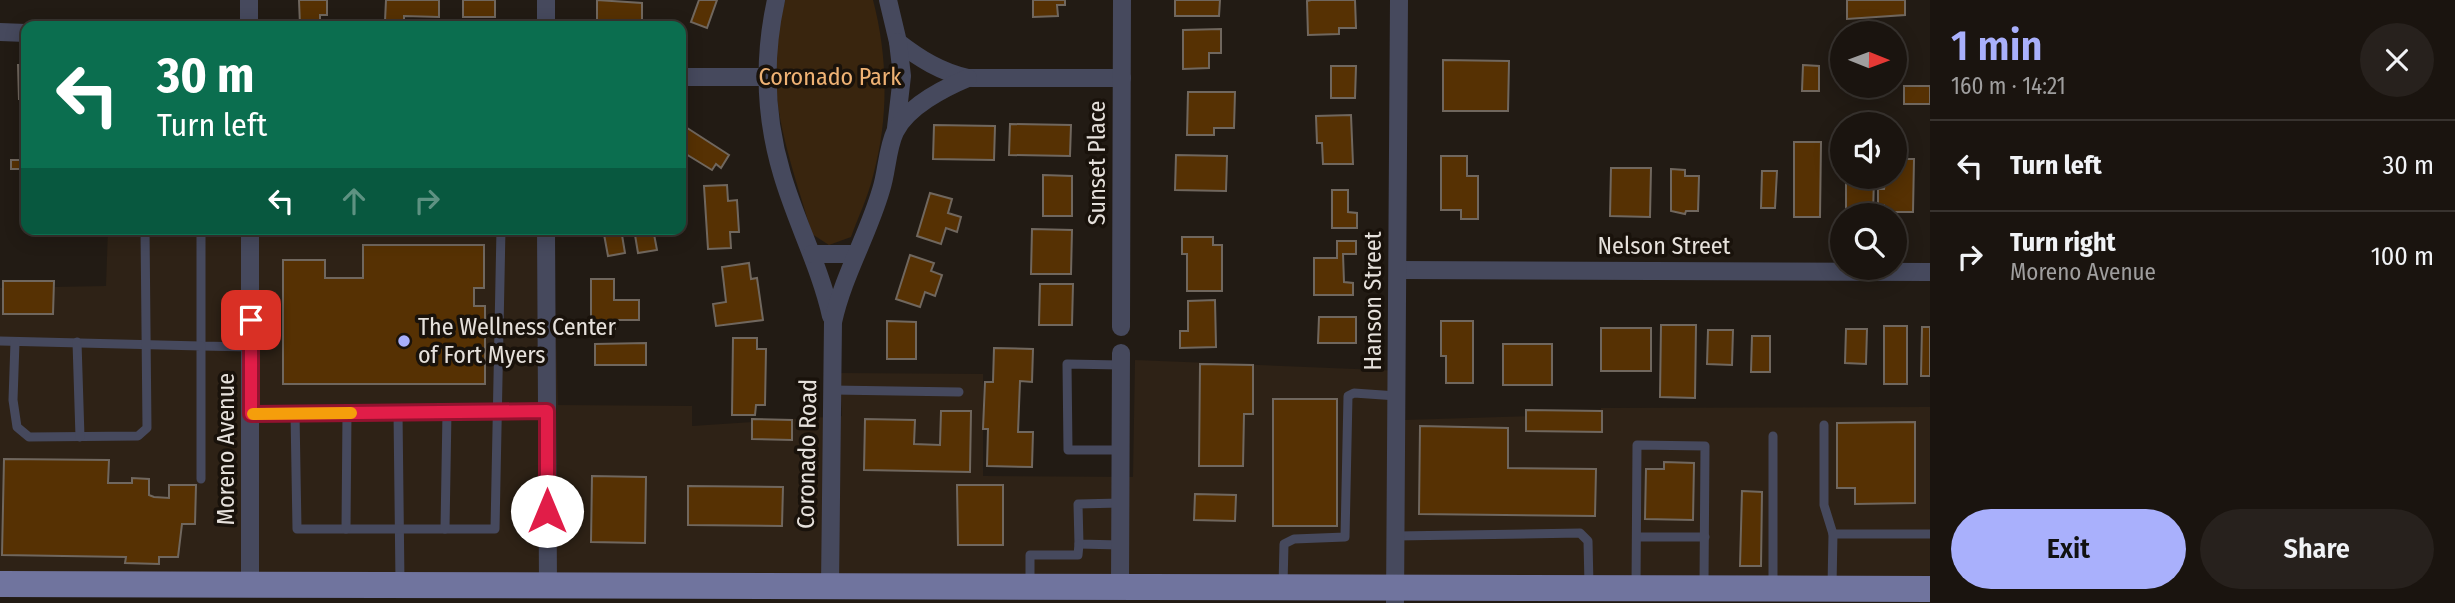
<!DOCTYPE html>
<html lang="en">
<head>
<meta charset="utf-8">
<style>
	body { margin:0; font-family:"Fira Sans Condensed",sans-serif; background:#27211d; color:#f1f3f6; height:100vh; display:flex; flex-direction:column; font-size:26px; white-space:nowrap }
	* { box-sizing:border-box; margin:0 }
	p { font-size:23px; color:#9f9e9e }
	.icon { flex:none; width:38px; height:38px; fill:none; stroke:currentColor; stroke-width:2; stroke-linecap:round; stroke-linejoin:round }
	.map { position:relative; flex:1; overflow:hidden }
	.details { display:flex; flex-direction:column; background:#1a140f; width:525px }
	.details>* { flex:none }
	.guide { position:absolute; left:21px; top:21px; width:665px; height:214px; border-radius:14px; box-shadow:0 4px 18px #0003,0 0 0 2px #38332f; background:#0b6e4f; color:#fff; overflow:hidden }
	.needle { width:46px; rotate:91deg }
	.fabs { position:absolute; left:1830px; top:21px; display:grid; gap:14px }
	.fabs a { display:grid; place-items:center; width:77px; height:77px; border-radius:50%; background:#1a140f; box-shadow:0 4px 18px #0003,0 0 0 2px #38332f; font-size:35px }
	.pin { position:absolute; display:grid; place-items:center; width:60px; height:60px; color:#fff; margin:-30px; border-radius:14px; box-shadow:0 4px 10px #0006 }
	.me { position:absolute; width:77px; margin:-38px; rotate:0deg; stroke-linejoin:round; filter:drop-shadow(0 0 5px #0008) }
	.turn { display:flex; align-items:center; gap:24px; height:147px; padding:0 21px; font-size:32px }
	.turn .icon { width:91px; height:91px; stroke-width:2.5 }
	.turn b { display:block; font-size:49px; line-height:60px }
	.lanes { display:flex; align-items:center; height:66px; padding:0 21px; background:#0003; justify-content:center; gap:35px; direction:ltr }
	.lanes .off { opacity:.35 }
	.round { display:grid; place-items:center; flex:none; width:74px; height:74px; border-radius:37px; background:#27211d }
	.head { display:flex; align-items:center; justify-content:space-between; height:119px; padding:0 21px }
	h1 { font-size:42px; font-weight:600; line-height:52px; color:#a9b0fc }
	.primary-button { display:flex; gap:14px; margin-top:auto; padding:14px 21px }
	.primary-button a { flex:1; height:80px; border-radius:42px; background:#a9b0fc; color:#111; font-size:28px; font-weight:600; line-height:80px; text-align:center }
	.primary-button a+a { background:#27211d; color:#f1f3f6 }
	ul { padding:0; list-style:none }
	li { display:flex; align-items:center; gap:21px; height:91px; padding:0 21px; border-top:2px solid #38332f }
	li div { flex:1 }
	li b { display:block; font-size:26px }
	li em { font-style:normal }
	main { display:flex; flex:1; min-height:0 }
	.map>svg:first-child { display:block }
</style>
</head>
<body>
<main>
<div class="map">
<svg width="1930" height="603" viewBox="0 0 1930 603">
	<rect width="100%" height="100%" fill="#221b14"/>
	<!-- built -->
	<path fill="#2e2216" d="M108 229H553L558 405 692 406V426L842 416 839 373 983 374V476L1133 477 1135 360 1403 371V420L1600 414 1601 408 1930 407V581L0 574V288L106 286Z"/>
	<!-- green -->
	<path fill="#39250e" d="M785 0H873C888 57 889 119 873 176 868 197 858 217 851 237L829 245 812 234C795 174 770 112 776 48 777 32 782 16 785 0Z"/>
	<!-- building -->
	<g fill="#563103" stroke="#70675e" stroke-width="2">
		<path d="M299 0H327V15H320V25H300Z"/>
		<path d="M386 0H439V17L404 16V22L385 21Z"/>
		<rect x="463" y="0" width="32" height="17"/>
		<path d="M597 0 642 3V26H597Z"/>
		<path d="M699 0H717L707 28 691 22Z"/>
		<path d="M1033 0H1065V5H1057L1058 16 1033 17Z"/>
		<path d="M1175 0H1220L1219 16H1175Z"/>
		<path d="M1311 0H1355L1356 28H1339V34L1308 35 1307 1Z"/>
		<path d="M1847 0H1905V15L1847 19Z"/>
		<path d="M1221 29V53H1209V68L1183 69V30Z"/>
		<path d="M1443 60 1509 61 1508 111H1443Z"/>
		<path d="M18 65H26V99H19Z"/>
		<path d="M1803 65 1819 66V91H1802Z"/>
		<path d="M1331 66H1356L1355 98H1331Z"/>
		<rect x="1904" y="86" width="26" height="18"/>
		<path d="M1188 92H1235L1234 128H1214V135H1187Z"/>
		<path d="M1351 115 1353 164H1323L1322 143H1317L1316 116Z"/>
		<path d="M681 124 729 155 721 168 716 164 712 170 681 151Z"/>
		<path d="M1010 124 1071 125 1070 156 1009 155Z"/>
		<path d="M934 125 995 126 994 160 933 159Z"/>
		<path d="M1794 142H1821L1820 217H1794Z"/>
		<path d="M1176 155 1227 156 1226 191 1175 190Z"/>
		<path d="M1441 156H1467V176H1478V219H1461V210H1441Z"/>
		<path d="M1895 159H1914L1913 212H1884V205H1878V189H1884L1885 183H1877V177H1895Z"/>
		<rect x="11" y="160" width="15" height="9"/>
		<path d="M1611 168H1651L1650 217 1610 216Z"/>
		<path d="M1671 169 1685 170V176H1699L1698 211H1686L1685 214 1671 211Z"/>
		<path d="M1762 171H1777L1775 208H1761Z"/>
		<path d="M1043 175 1072 176V216H1043Z"/>
		<path d="M1846 177H1874L1873 215H1846Z"/>
		<path d="M727 185 728 201 737 200 739 232H730L731 248 708 249 704 186Z"/>
		<path d="M1332 190H1348V212L1357 213V228H1332Z"/>
		<path d="M930 193 952 199 948 213 961 217 957 232 946 228 941 244 917 236Z"/>
		<path d="M603 229H621L625 253 608 256Z"/>
		<path d="M634 229H653L657 250 638 253Z"/>
		<path d="M1032 229 1072 230 1071 274H1031Z"/>
		<path d="M1182 237H1213V245H1222V291H1187V254H1182Z"/>
		<path d="M1337 241H1356V254H1343L1344 282 1353 283V295H1314V258H1337Z"/>
		<path d="M363 245H484V288H474V306H485V384H283V260H325V278H363Z"/>
		<path d="M910 255 934 263 931 271 942 275 935 296 925 292 920 307 896 299Z"/>
		<path d="M749 263 751 279 757 278 763 320 716 326 713 304 726 302 722 267Z"/>
		<path d="M591 279H614V300H639V320H615V329H600V321H591Z"/>
		<path d="M3 281H54L53 314H3Z"/>
		<path d="M1040 284H1073L1072 325H1039Z"/>
		<path d="M1215 300 1216 347 1180 348V331H1188V301Z"/>
		<path d="M1319 317H1356V343H1318Z"/>
		<path d="M887 321 916 322V359H887Z"/>
		<path d="M1441 321H1473V383H1446V356H1441Z"/>
		<path d="M1661 325H1696L1695 398 1660 397Z"/>
		<rect x="1884" y="326" width="23" height="58"/>
		<path d="M1922 327H1930V376H1921Z"/>
		<rect x="1601" y="328" width="50" height="43"/>
		<path d="M1846 329H1867L1866 364 1845 363Z"/>
		<path d="M1708 330H1733L1732 365 1707 364Z"/>
		<path d="M1752 336H1770V372H1751Z"/>
		<path d="M733 338H757V349H766L765 405H756L755 415H732Z"/>
		<path d="M646 343V365H595V344Z"/>
		<rect x="1503" y="344" width="49" height="41"/>
		<path d="M994 348 1033 349 1032 382 1020 381 1018 432H1033L1032 467 987 466 988 429H983L985 382H993Z"/>
		<path d="M1200 364 1253 365V414H1244L1243 466H1199Z"/>
		<rect x="1273" y="399" width="64" height="127"/>
		<path d="M1526 410 1602 411V432L1526 431Z"/>
		<path d="M941 411H971L970 472 864 470 865 419 915 420 914 444 940 445Z"/>
		<path d="M752 419 792 420V440L752 439Z"/>
		<path d="M1915 422V503L1855 504V488H1837V423Z"/>
		<path d="M1420 426 1508 428V468L1596 469 1595 516 1419 514Z"/>
		<path d="M4 459 109 460 108 483H132V478L149 479V495L154 497 169 498V485H196L195 524H182L178 557H159V564L125 563 126 557 2 555Z"/>
		<path d="M1664 462 1694 463 1693 520 1645 519 1646 469H1664Z"/>
		<path d="M592 476 646 477 645 543 591 542Z"/>
		<path d="M957 485H1003V545H958Z"/>
		<path d="M688 486 783 487 782 526 688 525Z"/>
		<path d="M1742 491 1762 492 1761 566H1740Z"/>
		<path d="M1195 494 1236 495 1235 521 1194 520Z"/>
	</g>
	<g fill="none" stroke-linecap="round" stroke-linejoin="round">
		<!-- lane -->
		<g stroke="#46495d" stroke-width="9">
			<path d="M201 229V346L251 347"/>
			<path d="M250 230 341 229"/>
			<path d="M0 341 201 346V479"/>
			<path d="M15 342 13 400 17 427 29 437 138 436 147 428 145 229"/>
			<path d="M77 342 80 437"/>
			<path d="M833 390 959 392"/>
			<path d="M398 412 400 583"/>
			<path d="M295 413 297 529H495L501 229"/>
			<path d="M252 414 547 411"/>
			<path d="M1824 425V505L1833 534"/>
			<path d="M1120 450H1068L1067 364 1120 365"/>
			<path d="M346 529 347 413"/>
			<path d="M445 529 447 412"/>
			<path d="M1396 536 1580 533 1588 541 1589 585"/>
			<path d="M1638 537H1705"/>
			<path d="M1120 545 1079 544 1078 504 1120 503"/>
			<path d="M1030 585V555H1078L1079 544"/>
			<path d="M1283 585 1284 544 1294 539 1345 537 1348 396 1354 393 1397 396"/>
			<path d="M1773 586V436"/>
			<path d="M1832 586 1833 534H1930"/>
			<path d="M1636 587 1637 445 1705 446 1704 585"/>
		</g>
		<!-- street -->
		<g stroke="#46495d" stroke-width="18">
			<path d="M249 0V26"/>
			<path d="M776 0C763 59 765 117 782 174 796 222 820 267 831 316"/>
			<path d="M888 0 898 42C920 59 941 72 968 78H1122"/>
			<path d="M546 26V0"/>
			<path d="M0 32 26 33"/>
			<path d="M681 77H766"/>
			<path d="M896 128 902 76 898 42"/>
			<path d="M250 229V584"/>
			<path d="M546 229 548 585"/>
			<path d="M812 254H856"/>
			<path d="M1398 270 1930 272"/>
			<path d="M1121 327 1122 0"/>
			<path d="M830 586 833 322C843 276 868 235 881 190 887 172 887 149 895 132 907 107 944 88 968 78"/>
			<path d="M1120 586 1121 353"/>
			<path d="M1395 603 1399 0"/>
		</g>
		<!-- primary -->
		<path stroke="#70749e" stroke-width="26" d="M0 584 1930 589"/>
	</g>
	<g fill="none" stroke-linecap="round" stroke-linejoin="round">
		<defs>
			<path id="route" d="M251 320V414L547 411V511"/>
		</defs>
		<!-- route casing -->
		<use href="#route" stroke="#92132f" stroke-width="18"/>
		<!-- route -->
		<use href="#route" stroke="#e11d48" stroke-width="12"/>
		<!-- slow -->
		<path stroke="#f59e0b" stroke-width="12" d="M253 414 351 413"/>
	</g>
	<!-- markers -->
	<circle fill="#a9b0fc" stroke="#19120b" stroke-width="2.5" cx="404" cy="341" r="7"/>
	<g text-anchor="middle" dominant-baseline="central" stroke-width="7" stroke-linejoin="round" paint-order="stroke">
		<!-- park labels -->
		<g font-size="24" fill="#efb274" stroke="#19120b">
			<text x="830" y="77">Coronado Park</text>
		</g>
		<!-- street labels -->
		<g font-size="24" fill="#e6e1dc" stroke="#19120b">
			<text transform="translate(1097 163) rotate(-90)">Sunset Place</text>
			<text x="1664" y="246">Nelson Street</text>
			<text transform="translate(1373 301) rotate(-90)">Hanson Street</text>
			<text transform="translate(226 449) rotate(-90)">Moreno Avenue</text>
			<text transform="translate(807 454) rotate(-89)">Coronado Road</text>
		</g>
		<!-- poi labels -->
		<g font-size="24" fill="#e6e1dc" stroke="#19120b" text-anchor="start">
			<text x="418" y="327">The Wellness Center<tspan x="418" dy="28">of Fort Myers</tspan></text>
		</g>
	</g>
</svg>
<div class="fabs">
<a><svg class="needle" viewBox="-14 -14 28 28"><path d="M0-13l5 13h-10z" fill="#e53935"/><path d="M0 13l5-13h-10z" fill="#9f9e9e"/></svg></a>
<a><svg class="icon" aria-label="sound" viewBox="0 0 24 24"><path d="M4 9h4l5-4v14l-5-4H4zM17 9q2 3 0 6"/></svg></a>
<a><svg class="icon" aria-label="search" viewBox="0 0 24 24"><circle cx="10" cy="10" r="6"/><path d="M15 15l6 6"/></svg></a>
</div>
<div class="pin" style="left:251px;top:320px;background:#d93025"><svg class="icon" aria-label="arrive" viewBox="0 0 24 24"><path d="M6 21V4h12l-3 4 3 4H6"/></svg></div>
<svg class="me" style="left:547px;top:511px" viewBox="-20 -20 40 40"><circle r="19" fill="#fff"/><path d="M0-13L10 11 0 6-10 11z" fill="#e11d48"/></svg>
<div class="guide">
<div class="turn"><svg class="icon" aria-label="left" viewBox="0 0 24 24"><path d="M17 20v-9H6M10 6l-5 5 5 5"/></svg><div><b>30 m</b>Turn left</div></div>
<div class="lanes"><svg class="icon" aria-label="left" viewBox="0 0 24 24"><path d="M17 20v-9H6M10 6l-5 5 5 5"/></svg><svg class="icon off" aria-label="ahead" viewBox="0 0 24 24"><path d="M12 20V5M6 11l6-6 6 6"/></svg><svg class="icon off" aria-label="right" viewBox="0 0 24 24"><path d="M7 20v-9h11M14 6l5 5-5 5"/></svg></div>
</div>
</div>
<section class="details">
<div class="head"><div><h1>1 min</h1><p>160 m · 14:21</p></div><a class="round"><svg class="icon" aria-label="close" viewBox="0 0 24 24"><path d="M6 6l12 12M18 6L6 18"/></svg></a></div>
<ul>
<li><svg class="icon" aria-label="left" viewBox="0 0 24 24"><path d="M17 20v-9H6M10 6l-5 5 5 5"/></svg><div><b>Turn left</b></div><em>30 m</em></li>
<li><svg class="icon" aria-label="right" viewBox="0 0 24 24"><path d="M7 20v-9h11M14 6l5 5-5 5"/></svg><div><b>Turn right</b><p>Moreno Avenue</p></div><em>100 m</em></li>
</ul>
<div class="primary-button"><a>Exit</a><a>Share</a></div>
</section>
</main>
</body>
</html>
